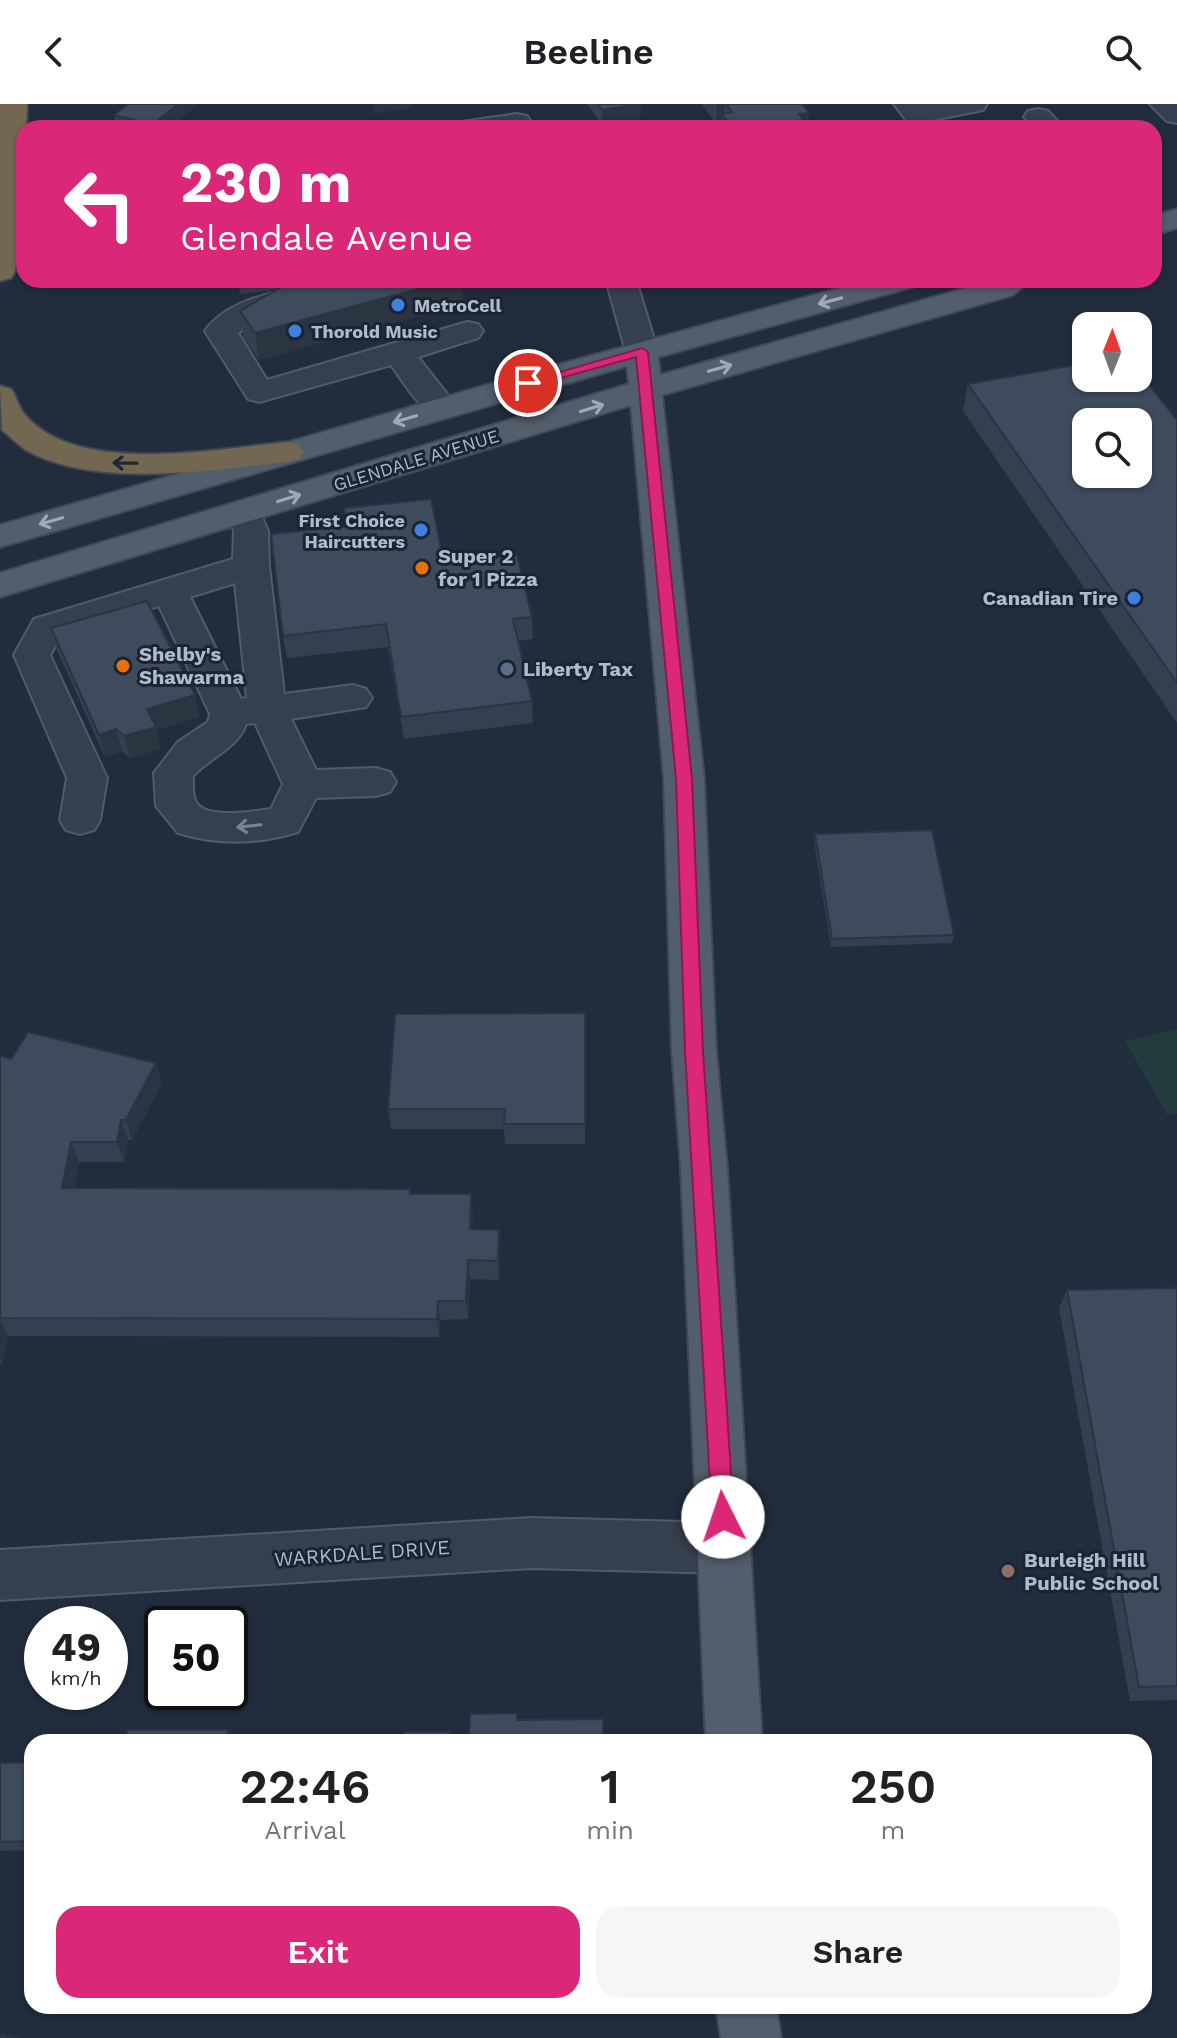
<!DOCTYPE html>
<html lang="en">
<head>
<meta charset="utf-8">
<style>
	body { margin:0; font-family:"Work Sans",sans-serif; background:#f6f6f6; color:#202124; height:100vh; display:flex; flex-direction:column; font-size:30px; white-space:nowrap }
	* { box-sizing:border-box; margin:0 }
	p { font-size:26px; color:#757577 }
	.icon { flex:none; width:44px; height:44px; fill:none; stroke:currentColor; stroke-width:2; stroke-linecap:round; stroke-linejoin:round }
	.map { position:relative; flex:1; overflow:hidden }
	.side { position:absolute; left:24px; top:1630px; width:1128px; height:280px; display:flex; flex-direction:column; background:#fff; border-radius:24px; box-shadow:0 2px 6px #0004 }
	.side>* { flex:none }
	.top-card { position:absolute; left:16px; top:16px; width:1146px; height:168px; border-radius:24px; box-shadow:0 2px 6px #0004; background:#db2777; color:#fff; overflow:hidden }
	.needle { width:52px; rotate:1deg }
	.buttons { position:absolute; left:1072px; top:208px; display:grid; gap:16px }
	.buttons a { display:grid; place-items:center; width:80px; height:80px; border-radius:16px; background:#fff; box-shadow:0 2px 6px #0004; font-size:40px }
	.speed { position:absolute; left:24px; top:1502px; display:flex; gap:16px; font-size:40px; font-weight:700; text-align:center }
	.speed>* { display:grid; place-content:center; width:104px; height:104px; border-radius:50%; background:#fff; box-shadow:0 2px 6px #0004; line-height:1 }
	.speed small { font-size:20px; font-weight:400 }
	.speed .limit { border:4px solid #111; border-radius:12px; background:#fff; color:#111 }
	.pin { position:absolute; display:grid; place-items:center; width:68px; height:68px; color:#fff; margin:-34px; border:4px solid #fff; border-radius:50%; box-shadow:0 2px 8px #0007 }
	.me { position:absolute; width:88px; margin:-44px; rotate:356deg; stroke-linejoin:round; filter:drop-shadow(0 0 6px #0008) }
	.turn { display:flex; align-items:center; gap:28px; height:168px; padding:0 32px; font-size:36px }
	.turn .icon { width:104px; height:104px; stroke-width:2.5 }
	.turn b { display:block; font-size:56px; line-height:68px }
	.eta { display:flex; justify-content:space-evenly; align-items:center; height:136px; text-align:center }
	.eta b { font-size:48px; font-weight:600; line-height:56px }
	.button { display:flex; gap:16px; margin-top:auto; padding:16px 32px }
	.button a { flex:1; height:92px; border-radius:24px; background:#db2777; color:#fff; font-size:32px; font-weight:600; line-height:92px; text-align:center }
	.button a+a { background:#f6f6f6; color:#202124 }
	header { display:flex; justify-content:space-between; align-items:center; height:104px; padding:0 32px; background:#fff; font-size:36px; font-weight:600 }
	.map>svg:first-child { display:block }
</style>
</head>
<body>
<header><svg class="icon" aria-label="back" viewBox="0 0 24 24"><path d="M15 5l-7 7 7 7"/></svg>Beeline<svg class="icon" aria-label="search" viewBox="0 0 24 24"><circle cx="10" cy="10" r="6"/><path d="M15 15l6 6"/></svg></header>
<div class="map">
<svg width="1177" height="1934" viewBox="0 0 1177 1934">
	<rect width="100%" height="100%" fill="#212d3d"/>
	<!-- green -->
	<path fill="#243b3e" d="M1177 925V1009L1168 1012 1125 937Z"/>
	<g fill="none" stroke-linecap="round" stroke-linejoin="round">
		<defs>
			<g id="minor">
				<path d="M894 0H987L983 6 917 19 907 17Z"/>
				<path d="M1150 0H1177V19L1167 17Z"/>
				<path d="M1038 5 1048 7 1064 24H1034L1024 13 1028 7Z"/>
				<path d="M517 10 527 12 531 18 527 24H457L461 18Z"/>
				<path d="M329 176H381L377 182 266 211 238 229 267 276 467 218 478 220 483 227 478 234 418 253 458 304 454 311C424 318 407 282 391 261L259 298 248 295 205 227C230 191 290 186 329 176Z"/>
				<path d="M606 176H636L658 248 653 255 642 258 631 255 626 248Z"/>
				<path d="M244 397 256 400 268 427 269 462 284 590 353 581 366 585 372 594 366 603 291 615 316 666 376 664 390 668 396 678 390 688 376 692 316 694 298 728C259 740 217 741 178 729L156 702 154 669 178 638 208 618 210 610 159 502 61 532 50 551 107 674 100 716 94 726 80 730 66 726 60 716 67 674 14 551 34 515 233 455 234 427 227 408 232 400ZM235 479 247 594 241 595 190 493ZM255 619 283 680 271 705C254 707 205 716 196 698 192 692 193 679 193 672 208 655 239 643 246 620Z"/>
				<path d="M531 1414 725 1419 743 1427 751 1444 743 1461 725 1469 531 1464 0 1496V1446Z"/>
			</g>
			<g id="major">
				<path d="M1177 105V124L1154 131V112Z"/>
				<path d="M870 176H920L916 182 658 253 660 271 994 176H1030L1013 191 662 291 704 675 716 947 727 1064 762 1638H706L681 1064 672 947 664 675 631 301 0 493V469L629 280 627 262 0 443V421L546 264Z"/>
				<path d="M716 1902H776L781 1934H721Z"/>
			</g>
			<g id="highway">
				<path d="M0 0H27L24 91 15 168 11 174 0 177Z"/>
				<path d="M0 282 11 285C17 293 19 305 26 312 79 372 216 345 287 338L299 341 304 348 299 355 287 358C212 366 94 385 26 346 18 341 10 332 2 326Z"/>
			</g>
		</defs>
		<!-- minor casing -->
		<use href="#minor" stroke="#515a68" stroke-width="4"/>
		<!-- major casing -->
		<use href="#major" stroke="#3f4856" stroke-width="4"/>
		<!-- highway casing -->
		<use href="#highway" stroke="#3e4755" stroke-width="4"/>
		<!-- minor -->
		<use href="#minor" fill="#363f4d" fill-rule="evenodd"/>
		<!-- major -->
		<use href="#major" fill="#535e6d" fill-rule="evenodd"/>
		<!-- highway -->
		<use href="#highway" fill="#746752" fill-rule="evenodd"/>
	</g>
	<!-- wall -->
	<g fill="#344050">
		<path d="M128 0H198L169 24H116L114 11Z"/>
		<path d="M587 0H641L640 15 602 21Z"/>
		<path d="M702 0H802L809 9 808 21 818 24H722V19L716 20Z"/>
		<path d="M238 176H285L286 181 307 176H462L463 200 259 256 244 234 240 207 276 186 240 190Z"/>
		<path d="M968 280 1177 316V619L963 307Z"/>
		<path d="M444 459 532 513 533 535 518 537 532 597 533 619 404 635 388 543 287 554 283 532Z"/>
		<path d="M51 524 199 613 156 626 161 645 130 654 122 647 105 653 57 546Z"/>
		<path d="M815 730 954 831 952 839 831 843 814 738Z"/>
		<path d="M585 909V1040H505L504 1025H391L388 1005Z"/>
		<path d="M0 952 162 979 132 1036H128L124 1058H79L74 1084 411 1090 473 1110 472 1125 499 1126 500 1145 499 1176 470 1175 468 1215 440 1216 439 1233 8 1232 2 1260H0Z"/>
		<path d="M1177 1184V1596L1130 1597 1059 1204 1067 1186Z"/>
		<path d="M32 1648V1746L0 1747V1659L31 1658Z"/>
	</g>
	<!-- shaded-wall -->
	<g fill="#2b3441">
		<path d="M178 0H198L169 24H152V21Z"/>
		<path d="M373 0H422L412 1 413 4 374 9Z"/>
		<path d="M641 0 640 15 602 21V6Z"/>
		<path d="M717 0H725L724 12 722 10V19L716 20Z"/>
		<path d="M809 9 808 24 799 10Z"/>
		<path d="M451 176H462L463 200 259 256 255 229Z"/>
		<path d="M195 591 199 613 156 626 161 645 130 654 124 632 147 605Z"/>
		<path d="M116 625 122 647 105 653 99 631Z"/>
		<path d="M156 959 162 979 132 1036 126 1016Z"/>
		<path d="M121 1016 128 1036 124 1058 117 1038Z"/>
		<path d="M71 1038 79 1058 70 1104 62 1084Z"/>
		<path d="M471 1090 473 1110 472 1144 470 1125Z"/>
		<path d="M499 1126 500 1145 499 1176 498 1157Z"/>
		<path d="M468 1156 470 1175 468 1215 466 1197Z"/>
		<path d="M438 1197 440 1216 439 1233 437 1215Z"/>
		<path d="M0 1216 8 1232 2 1260 0 1256Z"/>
		<path d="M228 1626 232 1636V1638H226Z"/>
	</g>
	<!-- building -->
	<g fill="#3d4b5d" stroke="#2b3441" stroke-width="2" fill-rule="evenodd">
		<path d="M128 0H178L152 21 114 11Z"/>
		<path d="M598 0H638L602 6Z"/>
		<path d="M726 0H802L809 9 799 10 807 21 815 20 818 24H732L722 10 732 8Z"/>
		<path d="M238 176H285L239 182Z"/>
		<path d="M307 176H451L255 229 240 207 283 182Z"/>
		<path d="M1086 259V274H1138V267L1177 316V579L968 280ZM1086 318H1138V370H1086Z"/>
		<path d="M431 395 444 459 517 451 532 513 513 515 532 597 401 613 386 520 283 532 271 430 347 422 344 404Z"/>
		<path d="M147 497 195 591 147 605 156 623 124 632 116 625 99 631 51 524Z"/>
		<path d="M932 726 954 831 832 835 815 730Z"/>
		<path d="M585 909V1020H504L505 1005H388L395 910Z"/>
		<path d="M28 928 156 959 126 1016H121L117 1038H71L62 1084 410 1085V1090H471L470 1125 499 1126 498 1157 468 1156 466 1197H438L437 1215 0 1214V952L11 955Z"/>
		<path d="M1177 1184V1582L1139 1583 1067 1186Z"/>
		<path d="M517 1609V1616L603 1615V1638H469L470 1610Z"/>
		<path d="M127 1626H228L226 1638H126Z"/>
		<path d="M404 1628H450V1638H403Z"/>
		<path d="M118 1633 117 1638H34V1635Z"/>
		<path d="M32 1648V1737L0 1738V1659L31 1658Z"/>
		<path d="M0 1931 21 1934H0Z"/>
	</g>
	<!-- one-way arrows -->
	<defs><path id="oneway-shaft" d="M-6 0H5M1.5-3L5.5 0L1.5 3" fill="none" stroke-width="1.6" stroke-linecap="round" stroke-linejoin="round" transform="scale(2)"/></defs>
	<g stroke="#9ea8b7">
		<use href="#oneway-shaft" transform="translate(830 197) rotate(165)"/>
		<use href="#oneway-shaft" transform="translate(720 264) rotate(-16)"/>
		<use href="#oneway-shaft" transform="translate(592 304) rotate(-17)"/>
		<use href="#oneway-shaft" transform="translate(405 315) rotate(164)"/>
		<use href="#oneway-shaft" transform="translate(289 394) rotate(-17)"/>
		<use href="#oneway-shaft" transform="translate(51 417) rotate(164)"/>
	</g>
	<use stroke="#1f2734" href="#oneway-shaft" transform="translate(125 359) rotate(-179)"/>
	<use stroke="#7a8391" href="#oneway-shaft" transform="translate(249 722) rotate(174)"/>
	<!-- route -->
	<path fill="#db2777" stroke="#8e194d" stroke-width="2" d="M642 244 648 248 692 675 703 947 734 1413 731 1420 723 1423 715 1420 712 1413 685 947 676 675 636 253 528 283 522 279Z"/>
	<!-- markers -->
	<g fill="#3f7fe0" stroke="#1b2432" stroke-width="3">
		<circle cx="398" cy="201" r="8"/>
		<circle cx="295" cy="227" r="8"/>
		<circle cx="421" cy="426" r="8"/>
		<circle cx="1134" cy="494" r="8"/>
	</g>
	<g fill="#e8710a" stroke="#1b2432" stroke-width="3">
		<circle cx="422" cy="464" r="8"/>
		<circle cx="123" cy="562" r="8"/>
	</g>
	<circle fill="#5c6f8a" stroke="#1b2432" stroke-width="3" cx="507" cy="565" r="8"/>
	<circle fill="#8d6e63" stroke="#1b2432" stroke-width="3" cx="1008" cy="1467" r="8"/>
	<g text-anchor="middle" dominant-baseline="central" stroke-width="6" stroke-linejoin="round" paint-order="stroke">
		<!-- far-poi labels -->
		<g font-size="18" font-weight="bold" fill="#b1bac9" stroke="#1b2432" text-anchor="start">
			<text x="414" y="201">MetroCell</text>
			<text x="311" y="227">Thorold Music</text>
			<text x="405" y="416" text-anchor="end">First Choice<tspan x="405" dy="21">Haircutters</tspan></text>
		</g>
		<!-- far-street labels -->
		<g font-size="18" fill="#b1bac9" stroke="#1b2432">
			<text transform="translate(416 356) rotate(-17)">GLENDALE AVENUE</text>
		</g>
		<!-- poi labels -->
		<g font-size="20" font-weight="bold" fill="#b1bac9" stroke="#1b2432" text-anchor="start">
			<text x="438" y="452">Super 2<tspan x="438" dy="23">for 1 Pizza</tspan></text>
			<text x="1118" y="494" text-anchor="end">Canadian Tire</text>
			<text x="139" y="550">Shelby's<tspan x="139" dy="23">Shawarma</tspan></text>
			<text x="523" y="565">Liberty Tax</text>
			<text x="1024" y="1456">Burleigh Hill<tspan x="1024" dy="23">Public School</tspan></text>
		</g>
		<!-- street labels -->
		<g font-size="20" fill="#b1bac9" stroke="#1b2432">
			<text transform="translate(362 1449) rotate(-4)">WARKDALE DRIVE</text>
		</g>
	</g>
</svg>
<div class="buttons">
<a><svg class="needle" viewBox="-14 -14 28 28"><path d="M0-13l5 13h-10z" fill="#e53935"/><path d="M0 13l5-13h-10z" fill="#757577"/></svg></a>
<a><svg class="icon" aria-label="search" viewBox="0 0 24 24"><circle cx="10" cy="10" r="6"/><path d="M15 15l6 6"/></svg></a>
</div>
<div class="speed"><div>49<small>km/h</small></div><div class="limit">50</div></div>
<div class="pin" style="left:528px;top:279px;background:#d93025"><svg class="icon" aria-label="arrive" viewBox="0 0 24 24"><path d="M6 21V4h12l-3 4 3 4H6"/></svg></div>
<svg class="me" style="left:723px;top:1413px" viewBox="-20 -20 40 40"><circle r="19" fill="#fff"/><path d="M0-13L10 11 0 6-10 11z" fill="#db2777"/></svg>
<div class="top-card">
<div class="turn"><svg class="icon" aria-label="left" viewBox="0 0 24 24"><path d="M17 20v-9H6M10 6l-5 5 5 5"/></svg><div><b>230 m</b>Glendale Avenue</div></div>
</div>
<section class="side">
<div class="eta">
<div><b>22:46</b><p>Arrival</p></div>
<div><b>1</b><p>min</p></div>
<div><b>250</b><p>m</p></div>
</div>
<div class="button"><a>Exit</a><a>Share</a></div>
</section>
</div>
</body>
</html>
